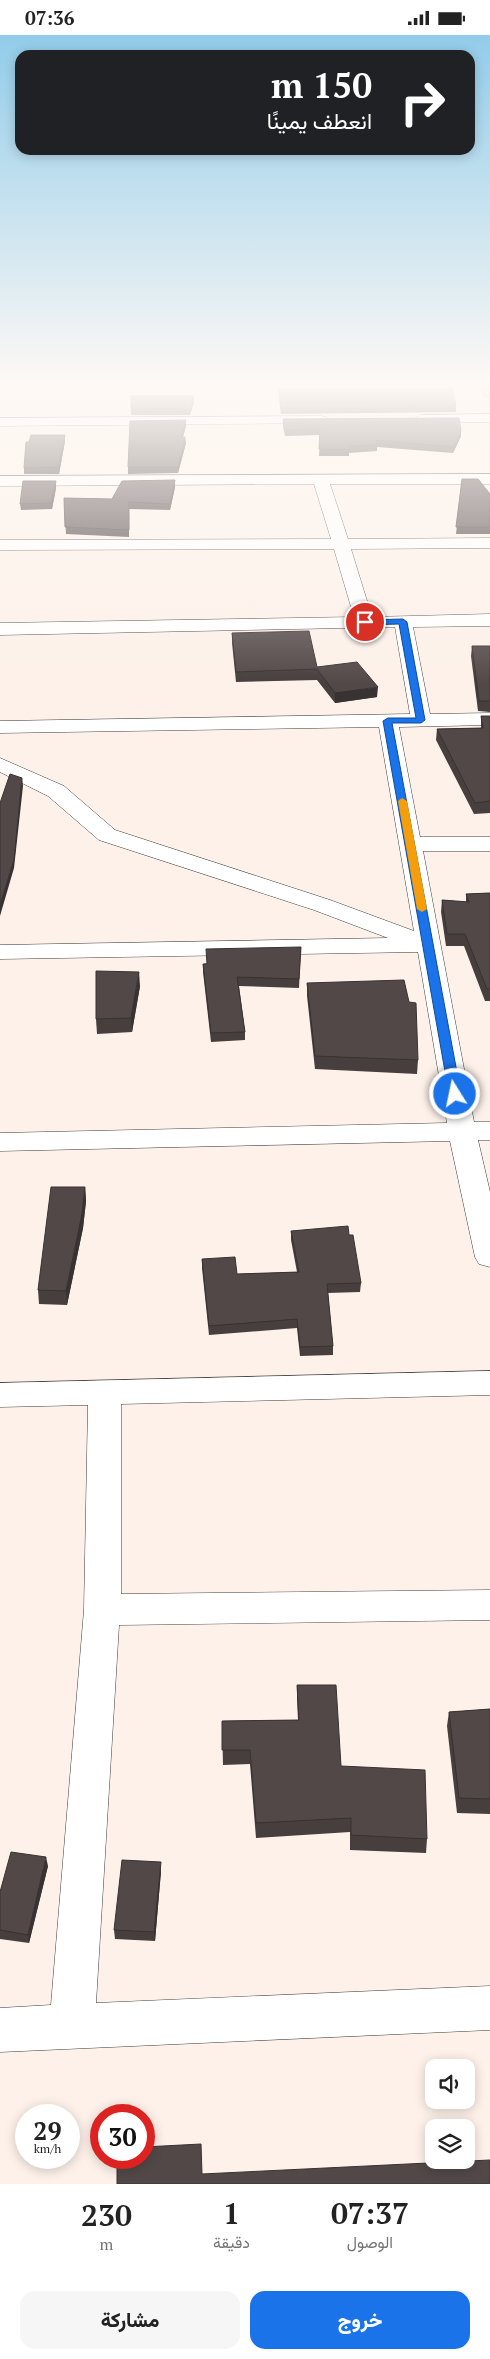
<!DOCTYPE html>
<html lang="ar">
<head>
<meta charset="utf-8">
<style>
	body { margin:0; font-family:"PT Serif",Vazirmatn,serif; background:#f6f6f6; color:#222; direction:rtl; height:100vh; display:flex; flex-direction:column; font-size:19px; white-space:nowrap }
	* { box-sizing:border-box; margin:0 }
	p { font-size:16px; color:#767676 }
	.icon { flex:none; width:28px; height:28px; fill:none; stroke:currentColor; stroke-width:2; stroke-linecap:round; stroke-linejoin:round }
	.map { position:relative; height:2149px; overflow:hidden; direction:ltr }
	.details { display:flex; flex-direction:column; background:#fff; flex:1 }
	.details>* { flex:none }
	.hud { position:absolute; left:15px; top:15px; width:460px; height:105px; border-radius:15px; box-shadow:0 2px 12px #0003; direction:rtl; background:#202124; color:#fff; overflow:hidden }
	.buttons { position:absolute; left:425px; top:2024px; display:grid; gap:10px }
	.buttons a { display:grid; place-items:center; width:50px; height:50px; border-radius:10px; background:#fff; box-shadow:0 2px 12px #0003; font-size:25px }
	.speed { position:absolute; left:15px; top:2069px; display:flex; gap:10px; font-size:25px; font-weight:700; text-align:center }
	.speed>* { display:grid; place-content:center; width:65px; height:65px; border-radius:50%; background:#fff; box-shadow:0 2px 12px #0003; line-height:1 }
	.speed small { font-size:12px; font-weight:400 }
	.speed .limit { border:8px solid #d22; background:#fff; color:#111 }
	.pin { position:absolute; display:grid; place-items:center; width:42px; height:42px; color:#fff; margin:-21px; border:2px solid #fff; border-radius:50%; box-shadow:0 1px 5px #0007 }
	.me { position:absolute; width:55px; margin:-28px; rotate:350deg; stroke-linejoin:round; filter:drop-shadow(0 0 4px #0008) }
	.turn { display:flex; align-items:center; gap:18px; height:105px; padding:0 20px; font-size:22px }
	.turn .icon { width:65px; height:65px; stroke-width:2.5 }
	.turn b { display:block; font-size:35px; line-height:42px }
	.eta { display:flex; justify-content:space-evenly; align-items:center; height:85px; text-align:center }
	.eta b { font-size:30px; font-weight:800; line-height:35px }
	.action { display:flex; gap:10px; margin-top:auto; padding:10px 20px }
	.action a { flex:1; height:58px; border-radius:15px; background:#1a73e8; color:#fff; font-size:20px; font-weight:800; line-height:58px; text-align:center }
	.action a+a { background:#f6f6f6; color:#222 }
	.status { display:flex; justify-content:space-between; align-items:center; height:35px; padding:0 25px; background:#fff; direction:ltr }
	.status svg { height:14px; fill:currentColor }
	.map>svg:first-child { display:block }
</style>
</head>
<body>
<div class="status"><b>07:36</b><svg viewBox="0 0 49 12"><path d="M0 12V9h3v3zM5 12V6h3v6zM10 12V3h3v9zM15 12V0h3v12zM26 1h20v11H26zM47 4h2v5h-2z"/></svg></div>
<div class="map">
<svg width="490" height="2149" viewBox="0 0 490 2149">
	<rect width="100%" height="100%" fill="#fdf1e9"/>
	<g fill="none" stroke-linecap="round" stroke-linejoin="round">
		<defs>
			<g id="street">
				<path d="M490 379V387L421 388 414 384 421 380Z"/>
				<path d="M321 381 326 382 328 385 326 388 0 391V383Z"/>
				<path d="M490 439V449H330L348 504 490 503V513L351 514 372 582 490 579V591L413 592 430 679 490 678V690L399 692 420 802H490V816H423L474 1087H490V1105H478L490 1157V1232L479 1229 475 1222 450 1106 0 1116V1098L447 1088 418 917 0 924V910L388 903 314 875 99 805 48 761 0 737V723L64 751 115 795 330 865 414 896 379 692 0 698V686L410 679 395 592 0 600V588L354 582 334 514 0 515V505L331 504 314 449 0 451V441Z"/>
				<path d="M490 1336V1360L121 1369V1559L490 1555V1585L119 1590 96 1968 490 1951V1995L0 2017V1973L51 1970 84 1575 88 1370 0 1372V1348Z"/>
			</g>
			<path id="secondary" d="M479 348H490V362L485 361Z"/>
		</defs>
		<!-- street casing -->
		<use href="#street" stroke="#3d3d3d" stroke-width="1"/>
		<!-- secondary casing -->
		<use href="#secondary" stroke="#2c2c2c" stroke-width="1"/>
		<!-- street -->
		<use href="#street" fill="#fff" fill-rule="evenodd"/>
		<!-- secondary -->
		<use href="#secondary" fill="#f8cfa9" fill-rule="evenodd"/>
	</g>
	<!-- wall -->
	<g fill="#473e3e">
		<path d="M277 348H451L456 371V377L281 379Z"/>
		<path d="M194 361V367L190 380H131V374Z"/>
		<path d="M283 384 461 395V401L453 418 377 412V416L349 418V421H319L320 400 285 401 283 391Z"/>
		<path d="M186 385V391L183 402 186 408 178 438 128 439V432Z"/>
		<path d="M65 400V406L59 439H24V433L29 407Z"/>
		<path d="M462 444 490 459V499H456Z"/>
		<path d="M175 452 170 475 129 474V502L66 499 64 463 112 464Z"/>
		<path d="M56 453 52 474 21 475 20 469Z"/>
		<path d="M232 598 317 632 377 662 335 668 317 645 236 647 232 608Z"/>
		<path d="M472 611H490V677L478 676 471 621Z"/>
		<path d="M481 681H490V778L474 779 436 705 437 694 481 693Z"/>
		<path d="M490 858V966H485L464 911H446L441 877 442 865 466 867V859Z"/>
		<path d="M301 912 299 953 239 951 245 997V1005L211 1007 203 937V929Z"/>
		<path d="M307 948 418 1025 417 1039 315 1034 307 961Z"/>
		<path d="M140 951 132 997 97 999 96 984Z"/>
		<path d="M85 1152 86 1166 83 1193 67 1270 39 1269 38 1255Z"/>
		<path d="M291 1196 349 1200 361 1248 360 1257 328 1258 333 1311V1320L300 1321 297 1293 209 1300 202 1233V1224L237 1239 297 1237 291 1205Z"/>
		<path d="M297 1650 341 1731 427 1804 426 1818 350 1815V1797L256 1803 250 1729 223 1730 222 1686 298 1685 297 1664Z"/>
		<path d="M490 1674V1779L457 1778 447 1691 449 1677Z"/>
		<path d="M48 1831 29 1908 0 1904V1857Z"/>
		<path d="M161 1836 155 1906 115 1904 114 1895Z"/>
	</g>
	<!-- shaded-wall -->
	<g fill="#393232">
		<path d="M194 361V367L190 380V373Z"/>
		<path d="M186 385V391L181 408V402Z"/>
		<path d="M461 395V401L453 418 454 412Z"/>
		<path d="M65 400V406L59 439 58 432Z"/>
		<path d="M185 402 186 408 178 438V432Z"/>
		<path d="M175 445V452L170 475V469Z"/>
		<path d="M56 446V453L52 474 51 468Z"/>
		<path d="M378 652 377 662 335 668V658Z"/>
		<path d="M22 743 23 751 14 833 0 881V870Z"/>
		<path d="M139 937 140 951 132 997 131 983Z"/>
		<path d="M85 1152 86 1166 83 1193 67 1270 66 1256Z"/>
		<path d="M46 1822 48 1831 29 1908 28 1900Z"/>
		<path d="M161 1827V1836L155 1906 154 1897Z"/>
	</g>
	<!-- building -->
	<g fill="#524848" stroke="#393232">
		<path d="M278 348H451L456 371 281 373Z"/>
		<path d="M131 361H194L190 373 131 374Z"/>
		<path d="M459 383 461 395 454 412 376 405 377 410 350 411 349 415 319 414 320 394 285 395 283 384Z"/>
		<path d="M186 385 181 402H185L178 432H128L130 386Z"/>
		<path d="M31 400H65L58 432 24 433 26 407H29Z"/>
		<path d="M462 444H478L490 459V492H456Z"/>
		<path d="M175 445 170 469 129 467V495L65 492 64 463 112 464 122 446Z"/>
		<path d="M23 446H56L51 468 20 469Z"/>
		<path d="M309 596 317 632 357 627 378 652 335 658 317 634 236 637 232 598Z"/>
		<path d="M472 611H490V666H479Z"/>
		<path d="M481 681H490V766L475 768 437 694 483 693Z"/>
		<path d="M10 739 22 743 14 825 0 870V768Z"/>
		<path d="M490 858V954H487L465 899H447L442 865 469 867 466 859Z"/>
		<path d="M301 912 299 944 237 942 245 997 211 998 203 929H207L206 914Z"/>
		<path d="M96 936 139 937 131 983 96 984Z"/>
		<path d="M404 945 409 967 416 968 418 1025 315 1021 307 948Z"/>
		<path d="M51 1152H85L82 1179 66 1256 38 1255Z"/>
		<path d="M348 1191 349 1200H353L361 1248 327 1249 333 1311 300 1312 297 1284 209 1291 202 1224 235 1222 237 1239 299 1237 291 1196Z"/>
		<path d="M297 1650H336L341 1731 425 1735 427 1804 351 1800V1783L256 1788 250 1715H222V1686L299 1685Z"/>
		<path d="M490 1674V1764L459 1763 449 1677Z"/>
		<path d="M11 1817 46 1822 28 1900 0 1895V1857Z"/>
		<path d="M122 1825 161 1827 154 1897 114 1895Z"/>
		<path d="M201 2109 202 2139 490 2125V2149H117V2122H144V2112Z"/>
	</g>
	<!-- sky -->
	<linearGradient id="sky" x2="0" y2="1"><stop stop-color="#92ccea"/><stop offset="0.54" stop-color="#fef9f5"/><stop offset="1" stop-color="#fef9f5" stop-opacity="0"/></linearGradient>
	<rect width="490" height="649" fill="url(#sky)"/>
	<!-- route -->
	<path fill="#1a73e8" stroke="#114b97" d="M403 584 407 587 425 685 421 688H392L461 1059 455 1063 449 1059 383 686 388 683H416L399 589 365 590 361 587 365 585Z"/>
	<!-- slow -->
	<path fill="#f59e0b" d="M402 763 407 766 427 874 422 877 417 874 398 766Z"/>
</svg>
<div class="buttons">
<a><svg class="icon" aria-label="sound" viewBox="0 0 24 24"><path d="M4 9h4l5-4v14l-5-4H4zM17 9q2 3 0 6"/></svg></a>
<a><svg class="icon" aria-label="layers" viewBox="0 0 24 24"><path d="M12 4l9 5-9 5-9-5zM3 14l9 5 9-5"/></svg></a>
</div>
<div class="speed"><div>29<small>km/h</small></div><div class="limit">30</div></div>
<div class="pin" style="left:365px;top:587px;background:#d93025"><svg class="icon" aria-label="arrive" viewBox="0 0 24 24"><path d="M6 21V4h12l-3 4 3 4H6"/></svg></div>
<svg class="me" style="left:455px;top:1059px" viewBox="-20 -20 40 40"><circle r="17" fill="#1a73e8" stroke="#fff" stroke-width="3"/><path d="M0-11L8 9 0 5-8 9z" fill="#fff"/></svg>
<div class="hud">
<div class="turn"><svg class="icon" aria-label="right" viewBox="0 0 24 24"><path d="M7 20v-9h11M14 6l5 5-5 5"/></svg><div><b>150 m</b>انعطف يمينًا</div></div>
</div>
</div>
<section class="details">
<div class="eta">
<div><b>07:37</b><p>الوصول</p></div>
<div><b>1</b><p>دقيقة</p></div>
<div><b>230</b><p>m</p></div>
</div>
<div class="action"><a>خروج</a><a>مشاركة</a></div>
</section>
</body>
</html>
